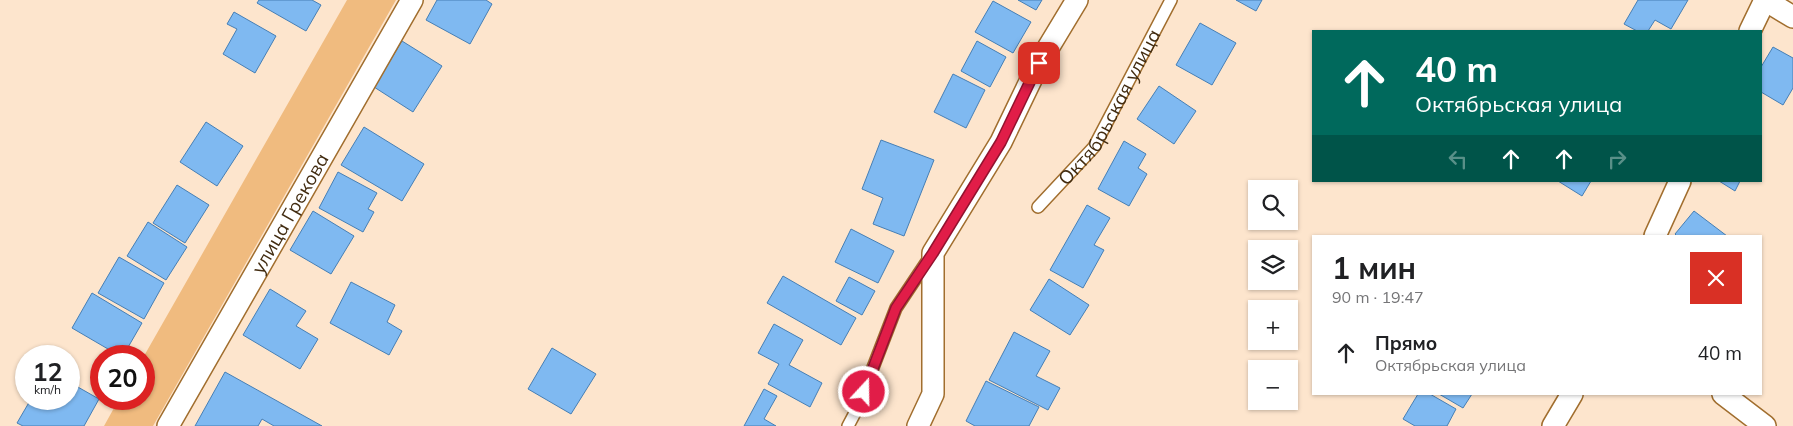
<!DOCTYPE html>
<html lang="ru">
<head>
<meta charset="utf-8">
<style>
	body { margin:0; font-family:Mulish,sans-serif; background:#f2f2f2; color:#202124; height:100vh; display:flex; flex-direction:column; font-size:19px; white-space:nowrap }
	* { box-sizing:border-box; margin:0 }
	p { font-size:16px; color:#757577 }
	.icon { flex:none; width:28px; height:28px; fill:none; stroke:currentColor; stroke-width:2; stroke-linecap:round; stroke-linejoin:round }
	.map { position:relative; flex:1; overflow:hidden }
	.details { position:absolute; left:1312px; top:235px; width:450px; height:160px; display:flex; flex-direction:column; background:#fff; border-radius:0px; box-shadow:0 1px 4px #0004 }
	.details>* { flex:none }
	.top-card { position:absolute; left:1312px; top:30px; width:450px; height:152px; border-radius:0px; box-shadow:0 1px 4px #0004; background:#00695c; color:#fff; overflow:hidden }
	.buttons { position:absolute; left:1248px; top:180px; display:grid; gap:10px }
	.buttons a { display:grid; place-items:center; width:50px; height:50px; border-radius:0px; background:#fff; box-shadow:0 1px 4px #0004; font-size:25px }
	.speed { position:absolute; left:15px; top:345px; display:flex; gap:10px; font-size:25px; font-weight:700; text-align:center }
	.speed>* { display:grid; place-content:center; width:65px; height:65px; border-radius:50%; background:#fff; box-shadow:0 1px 4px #0004; line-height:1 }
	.speed small { font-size:12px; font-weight:400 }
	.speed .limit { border:8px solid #d22; background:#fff; color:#111 }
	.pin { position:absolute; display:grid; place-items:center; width:42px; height:42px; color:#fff; margin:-21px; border-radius:10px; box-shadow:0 2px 8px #0006 }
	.me { position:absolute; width:55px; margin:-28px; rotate:21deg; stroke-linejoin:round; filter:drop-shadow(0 0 4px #0008) }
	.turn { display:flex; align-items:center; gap:18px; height:105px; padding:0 20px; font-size:22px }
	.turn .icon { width:65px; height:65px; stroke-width:2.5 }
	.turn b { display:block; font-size:35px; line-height:42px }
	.lanes { display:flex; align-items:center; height:48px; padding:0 20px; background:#0003; justify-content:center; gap:25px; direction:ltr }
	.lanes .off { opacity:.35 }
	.round { display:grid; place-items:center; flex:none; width:52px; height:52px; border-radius:0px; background:#f2f2f2 }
	.head { display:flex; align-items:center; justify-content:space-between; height:85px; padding:0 20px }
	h1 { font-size:30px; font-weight:700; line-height:38px }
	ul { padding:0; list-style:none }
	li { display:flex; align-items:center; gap:15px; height:65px; padding:0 20px }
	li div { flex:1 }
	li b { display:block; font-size:19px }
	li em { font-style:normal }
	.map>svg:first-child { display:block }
</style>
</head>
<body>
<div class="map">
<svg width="1793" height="426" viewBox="0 0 1793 426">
	<rect width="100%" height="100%" fill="#fde5cd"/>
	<!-- green -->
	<path fill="#f0bb7f" d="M347 0H396L153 426H104L119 399H144V356Z"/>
	<!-- building -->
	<g fill="#7fb9f1" stroke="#467fb5">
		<path d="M259 0H312L321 5 306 31 257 3Z"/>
		<path d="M437 0H486L492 4 470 44 426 20Z"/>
		<path d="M1018 0H1042L1036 10Z"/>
		<path d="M1236 0H1262L1256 11Z"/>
		<path d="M1638 0H1688L1671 29 1655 20 1648 31H1637L1624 24Z"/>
		<path d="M993 1 1031 22 1013 53 975 32Z"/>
		<path d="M234 12 276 36 255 73 223 54 237 29 227 24Z"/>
		<path d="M1200 23 1236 43 1212 85 1176 65Z"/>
		<path d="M402 41 442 66 413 112 374 87Z"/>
		<path d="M977 41 1006 57 990 87 961 71Z"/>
		<path d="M1773 47 1793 58V88L1783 105 1761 92V67Z"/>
		<path d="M953 74 985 90 966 128 934 112Z"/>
		<path d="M1159 86 1196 111 1174 144 1137 119Z"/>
		<path d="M206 122 243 146 217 186 180 162Z"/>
		<path d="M364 127 424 164 402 201 341 165Z"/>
		<path d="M881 140 934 160 904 236 873 224 883 198 862 189Z"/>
		<path d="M1124 141 1146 154 1138 168 1147 174 1129 206 1098 189Z"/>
		<path d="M338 172 377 193 368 209 374 212 363 232 319 208Z"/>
		<path d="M1558 181H1591L1582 196Z"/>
		<path d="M1719 181H1740L1735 191Z"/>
		<path d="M177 185 209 205 185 243 153 223Z"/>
		<path d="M1087 205 1110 218 1094 245 1104 250 1083 288 1050 270Z"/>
		<path d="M313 211 354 236 331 274 290 250Z"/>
		<path d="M1694 211 1727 236H1677L1675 234Z"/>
		<path d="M148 222 187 247 166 280 127 256Z"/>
		<path d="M851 229 894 251 878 283 835 262Z"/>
		<path d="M119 257 164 283 144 319 98 293Z"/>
		<path d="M783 276 856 318 841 345 767 303Z"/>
		<path d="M849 277 875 291 862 315 836 301Z"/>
		<path d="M1049 279 1089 305 1070 335 1030 310Z"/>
		<path d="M351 282 395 305 387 322 402 331 389 355 330 323Z"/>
		<path d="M270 289 306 311 296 326 318 339 300 369 243 335Z"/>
		<path d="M92 293 142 323 123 356H120L72 328Z"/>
		<path d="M774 324 803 340 789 365 822 383 810 407 768 384 779 364 758 353Z"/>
		<path d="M1014 332 1050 351 1036 376 1060 388 1048 410 989 380Z"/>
		<path d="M552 348 596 374 571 414 528 389Z"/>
		<path d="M225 372 322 426H274L262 419 258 426H195Z"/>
		<path d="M986 381 1039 407 1029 426H975L966 421Z"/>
		<path d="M69 382 99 399 84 426H23L17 423 31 399H69Z"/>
		<path d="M764 389 777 396 764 419 776 426H744Z"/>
		<path d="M1418 394H1430L1456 409 1447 426H1415L1403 419Z"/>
		<path d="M1439 394H1472L1463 408Z"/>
	</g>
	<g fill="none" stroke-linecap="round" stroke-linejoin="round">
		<defs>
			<g id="lane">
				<path id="s1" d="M1038 207 1094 147 1171 0"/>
				<path d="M848 426 857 409 896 308 930 257"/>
			</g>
			<g id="street">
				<path d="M1765 0 1793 17"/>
				<path d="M1750 31 1765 0"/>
				<path d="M1655 236 1680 181"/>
				<path d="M1723 394 1765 426"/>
				<path id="s2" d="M168 426 412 0"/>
				<path d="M918 426 933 394V253L1001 142 1039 63 1077 0"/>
				<path d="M1553 426 1572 394"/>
			</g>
		</defs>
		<!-- lane casing -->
		<use href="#lane" stroke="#a16e2e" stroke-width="14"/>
		<!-- street casing -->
		<use href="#street" stroke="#a16e2e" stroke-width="24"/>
		<!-- lane -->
		<use href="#lane" stroke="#fff" stroke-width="11"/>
		<!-- street -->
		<use href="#street" stroke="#fff" stroke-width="21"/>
	</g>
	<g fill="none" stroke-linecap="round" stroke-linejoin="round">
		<defs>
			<path id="route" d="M864 392 896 308 933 253 1001 142 1039 63"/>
		</defs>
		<!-- route casing -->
		<use href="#route" stroke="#92132f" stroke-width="12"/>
		<!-- route -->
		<use href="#route" stroke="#e11d48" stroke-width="9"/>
	</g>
	<g text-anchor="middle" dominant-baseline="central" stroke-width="4" stroke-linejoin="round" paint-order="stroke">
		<!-- street labels -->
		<g font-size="19" fill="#422c11" stroke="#fde5cd">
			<text stroke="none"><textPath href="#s1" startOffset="124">Октябрьская улица</textPath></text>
			<text stroke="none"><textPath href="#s2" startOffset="245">улица Грекова</textPath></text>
		</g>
	</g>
</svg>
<div class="buttons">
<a><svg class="icon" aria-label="search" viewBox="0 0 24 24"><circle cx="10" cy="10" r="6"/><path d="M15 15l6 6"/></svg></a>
<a><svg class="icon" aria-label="layers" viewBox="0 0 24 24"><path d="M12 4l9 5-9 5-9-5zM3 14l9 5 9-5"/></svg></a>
<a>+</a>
<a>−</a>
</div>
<div class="speed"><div>12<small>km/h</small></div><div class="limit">20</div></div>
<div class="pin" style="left:1039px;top:63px;background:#d93025"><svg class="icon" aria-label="arrive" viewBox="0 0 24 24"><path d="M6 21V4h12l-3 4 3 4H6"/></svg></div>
<svg class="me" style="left:864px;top:392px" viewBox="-20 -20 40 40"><circle r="17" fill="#e11d48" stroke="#fff" stroke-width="3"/><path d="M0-11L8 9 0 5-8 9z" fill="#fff"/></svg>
<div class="top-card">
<div class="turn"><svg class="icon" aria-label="ahead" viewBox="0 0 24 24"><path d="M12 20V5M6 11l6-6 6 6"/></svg><div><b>40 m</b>Октябрьская улица</div></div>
<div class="lanes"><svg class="icon off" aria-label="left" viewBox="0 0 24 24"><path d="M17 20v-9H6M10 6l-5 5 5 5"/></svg><svg class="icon" aria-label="ahead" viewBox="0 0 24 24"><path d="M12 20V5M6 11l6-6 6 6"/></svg><svg class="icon" aria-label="ahead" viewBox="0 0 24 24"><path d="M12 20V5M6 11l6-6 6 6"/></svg><svg class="icon off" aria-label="right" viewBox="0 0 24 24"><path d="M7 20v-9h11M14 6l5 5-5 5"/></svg></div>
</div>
<section class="details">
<div class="head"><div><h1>1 мин</h1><p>90 m · 19:47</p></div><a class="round" style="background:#d93025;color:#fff"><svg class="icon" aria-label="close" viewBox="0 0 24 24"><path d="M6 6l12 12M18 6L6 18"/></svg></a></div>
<ul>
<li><svg class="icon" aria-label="ahead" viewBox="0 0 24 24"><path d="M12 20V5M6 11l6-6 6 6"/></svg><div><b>Прямо</b><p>Октябрьская улица</p></div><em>40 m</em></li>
</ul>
</section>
</div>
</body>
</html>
